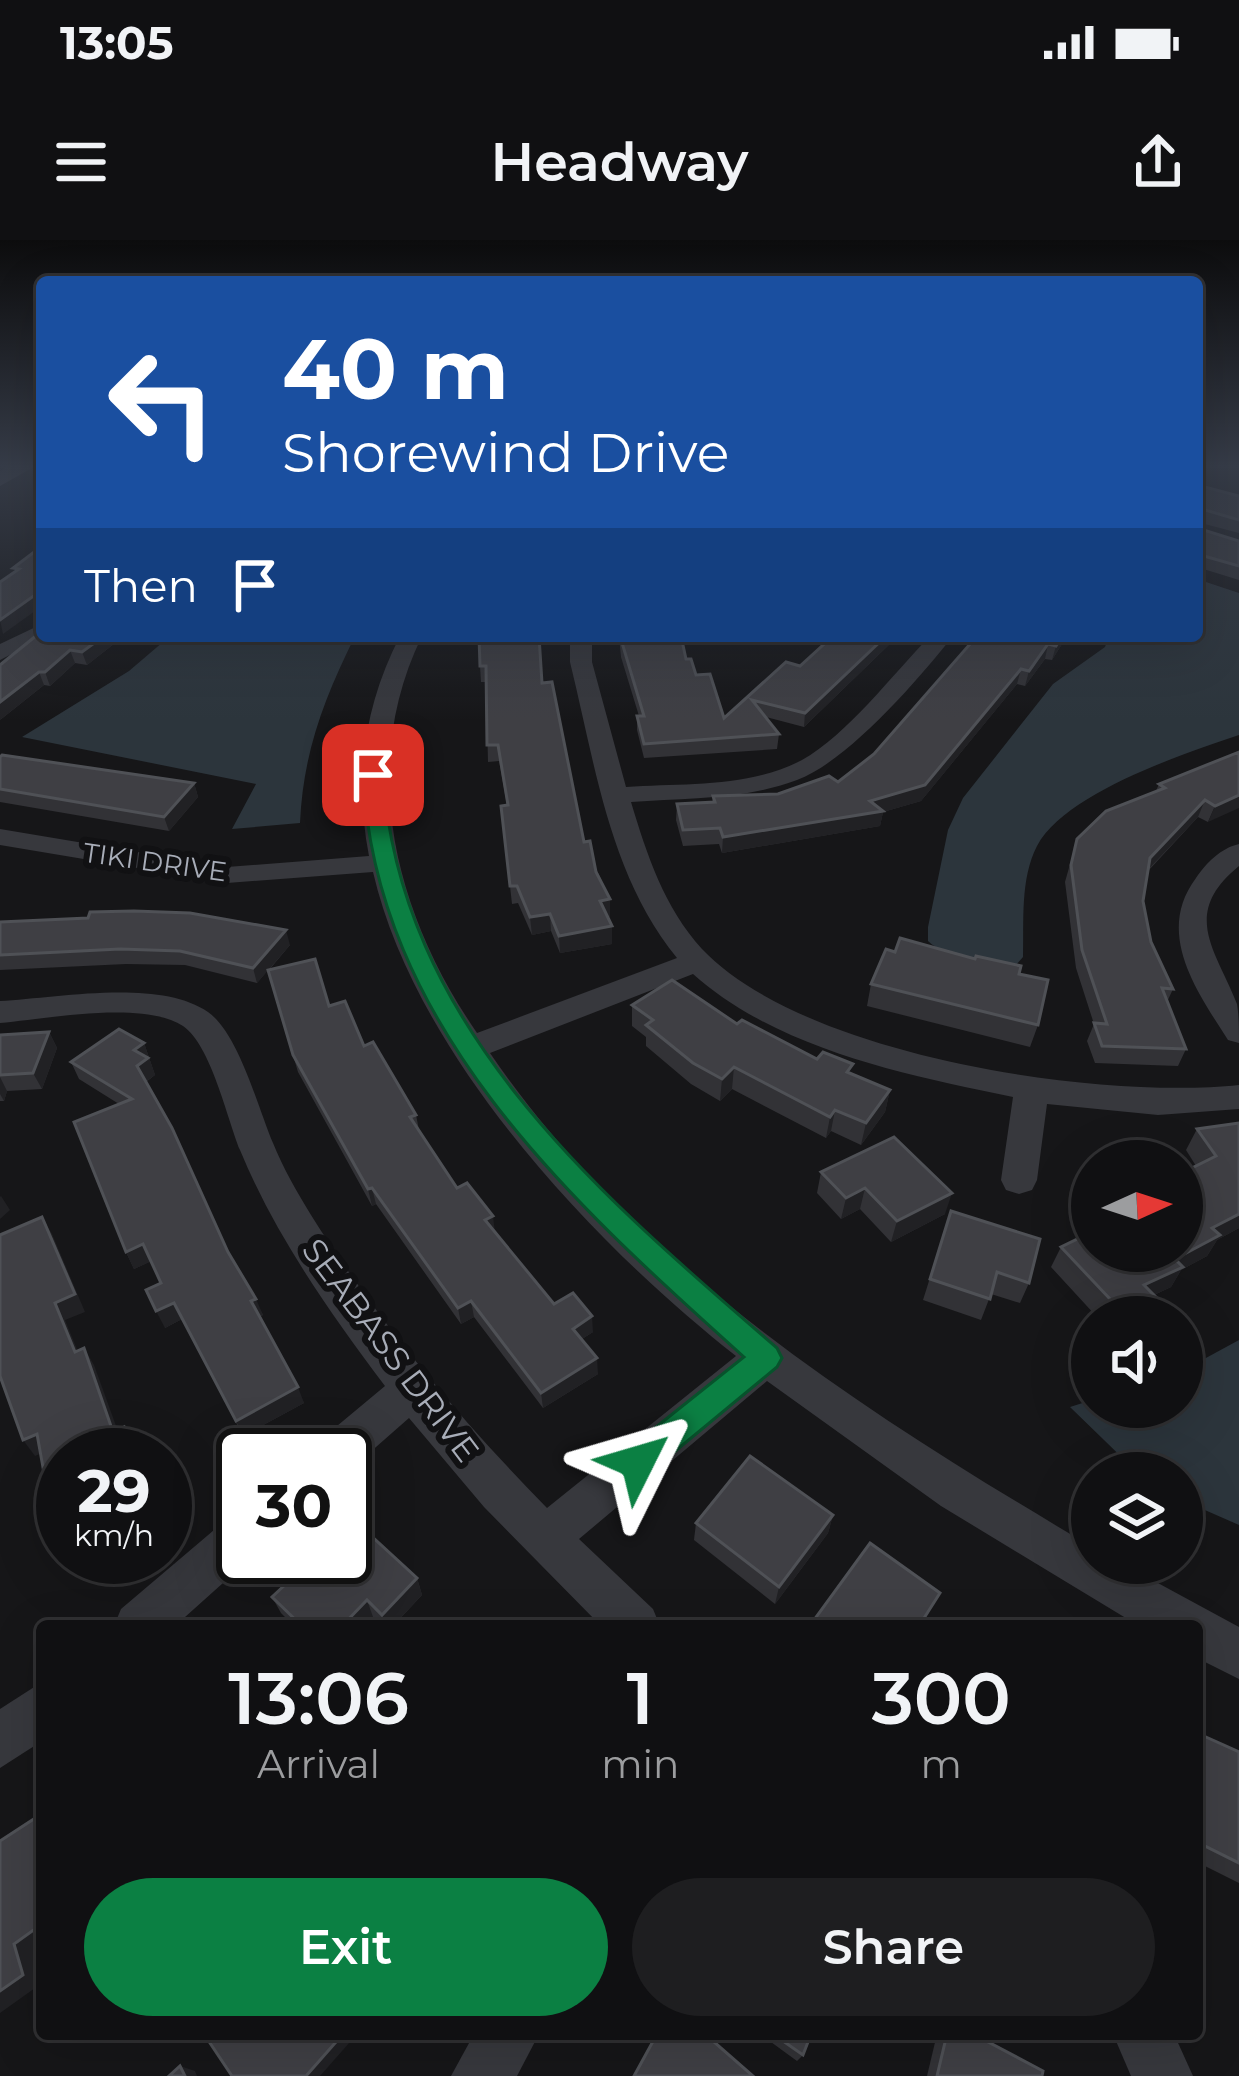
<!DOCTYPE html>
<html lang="en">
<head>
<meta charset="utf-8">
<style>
	body { margin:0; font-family:Montserrat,sans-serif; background:#1e1e20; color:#f1f3f6; height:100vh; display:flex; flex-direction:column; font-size:45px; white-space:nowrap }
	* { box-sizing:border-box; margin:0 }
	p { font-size:39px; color:#9c9d9f }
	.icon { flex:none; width:66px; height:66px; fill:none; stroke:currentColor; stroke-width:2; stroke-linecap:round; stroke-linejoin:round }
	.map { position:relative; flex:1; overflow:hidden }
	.sheet { position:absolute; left:36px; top:1380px; width:1167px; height:420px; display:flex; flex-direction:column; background:#101012; border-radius:12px; box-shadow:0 12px 48px #0002,0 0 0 3px #303032 }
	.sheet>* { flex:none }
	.hud { position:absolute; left:36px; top:36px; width:1167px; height:366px; border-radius:12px; box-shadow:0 12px 48px #0002,0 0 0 3px #303032; background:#1a4fa0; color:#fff; overflow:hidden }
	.needle { width:78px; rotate:87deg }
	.tools { position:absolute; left:1071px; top:900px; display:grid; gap:24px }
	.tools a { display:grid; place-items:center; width:132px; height:132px; border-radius:50%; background:#101012; box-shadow:0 12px 48px #0002,0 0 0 3px #303032; font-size:60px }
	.speed { position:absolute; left:36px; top:1188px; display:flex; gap:24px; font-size:60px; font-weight:700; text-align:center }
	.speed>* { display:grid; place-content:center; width:156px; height:156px; border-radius:50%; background:#101012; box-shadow:0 12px 48px #0002,0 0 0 3px #303032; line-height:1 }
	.speed small { font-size:30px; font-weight:400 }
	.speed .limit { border:6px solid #111; border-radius:18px; background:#fff; color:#111 }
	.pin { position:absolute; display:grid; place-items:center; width:102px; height:102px; color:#fff; margin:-51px; border-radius:24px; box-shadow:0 6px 18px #0006 }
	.me { position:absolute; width:132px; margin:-66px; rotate:50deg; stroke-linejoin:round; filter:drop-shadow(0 0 9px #0008) }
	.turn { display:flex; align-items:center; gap:42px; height:252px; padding:0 48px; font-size:54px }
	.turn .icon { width:156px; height:156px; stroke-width:2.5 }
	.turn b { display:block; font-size:84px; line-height:102px }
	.then { display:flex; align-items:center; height:114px; padding:0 48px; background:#0003; gap:24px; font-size:45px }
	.eta { display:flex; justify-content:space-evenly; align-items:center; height:204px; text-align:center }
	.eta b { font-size:72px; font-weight:600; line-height:84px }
	.primary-button { display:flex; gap:24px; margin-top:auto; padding:24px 48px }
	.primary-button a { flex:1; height:138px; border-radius:72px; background:#0b8043; color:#fff; font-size:48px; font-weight:600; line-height:138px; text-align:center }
	.primary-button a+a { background:#1e1e20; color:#f1f3f6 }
	.status { display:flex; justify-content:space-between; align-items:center; height:84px; padding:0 60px; background:#101012; direction:ltr }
	.status svg { height:33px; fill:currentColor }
	header { display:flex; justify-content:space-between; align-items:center; height:156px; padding:0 48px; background:#101012; font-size:54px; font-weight:600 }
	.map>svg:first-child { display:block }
</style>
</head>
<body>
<div class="status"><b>13:05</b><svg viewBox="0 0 49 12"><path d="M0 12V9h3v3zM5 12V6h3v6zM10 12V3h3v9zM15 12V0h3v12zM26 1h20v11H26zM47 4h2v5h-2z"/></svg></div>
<header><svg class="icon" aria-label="menu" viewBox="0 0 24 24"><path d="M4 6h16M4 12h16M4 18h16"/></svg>Headway<svg class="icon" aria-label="share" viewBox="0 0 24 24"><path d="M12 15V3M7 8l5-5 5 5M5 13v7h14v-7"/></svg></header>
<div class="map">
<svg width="1239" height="1836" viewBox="0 0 1239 1836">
	<rect width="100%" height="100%" fill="#161618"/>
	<!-- water -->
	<g fill="#2c353c">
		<path d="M1197 339 1239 353V495C1183 514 1065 553 1037 606 1020 639 1024 681 1023 717L1016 725C989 726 948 720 928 701V687L948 590 963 558 1053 444 1105 407 1109 396H1197Z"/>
		<path d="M170 396H355C324 459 303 513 300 583L232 589 256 544 22 497 129 431Z"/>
		<path d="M1239 1100V1285L1182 1260V1233H1138L1070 1167 1092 1160V1167H1182V1131Z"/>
	</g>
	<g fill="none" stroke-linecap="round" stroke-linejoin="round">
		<!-- minor -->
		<g fill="#37383d" fill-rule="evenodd">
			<path d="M42 384V396H47L0 420V404Z"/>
			<path d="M400 396H422C357 529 396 675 477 793L677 718C609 635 595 523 570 422V396H592V422L626 547C684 543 749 548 802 520 847 495 893 434 930 396H953C918 440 848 521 797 540 744 560 686 558 631 562 647 615 664 667 702 709 803 816 1097 860 1239 845V869L1158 875 1047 864 1037 940 1032 950 1019 954 1006 950 1001 940 1013 857C905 835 777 809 693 734L490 813C638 1030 870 1175 1092 1307V1323H1121L1239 1387V1439L1197 1418V1386H1139L941 1266 767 1141 579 1299 653 1369 660 1386H601L484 1267 409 1178 351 1229 345 1231V1215H313L319 1201 385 1146C330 1073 275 995 240 910 227 878 211 805 183 786 143 760 46 779 0 783V761C56 758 160 738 208 772 239 794 258 868 273 903 283 928 297 952 311 975 378 1082 459 1178 547 1268L736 1116C592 1003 415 814 373 632L227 643 0 605V589L227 627 369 616C354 538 364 466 400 396Z"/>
			<path d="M1239 604V626C1180 674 1216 710 1237 764 1239 775 1239 791 1239 803L1228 800C1196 750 1155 693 1196 638 1206 623 1221 608 1239 604Z"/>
			<path d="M243 1273V1317H252L175 1386H114L121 1369 227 1279Z"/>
			<path d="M42 1442V1501L0 1528V1469Z"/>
			<path d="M474 1794H539L517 1836H451Z"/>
			<path d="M1113 1794H1174L1193 1836H1131Z"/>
		</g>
		<!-- major -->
		<path fill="#53555c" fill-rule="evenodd" d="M13 224H39L0 246V231Z"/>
	</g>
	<!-- wall -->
	<g fill="#323236">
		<path d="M1197 245 1239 256V293L1197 282V288L1239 301V340L1197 327Z"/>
		<path d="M42 396H124L87 425 75 423 50 446 44 445 0 480Z"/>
		<path d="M619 396H681L686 419 724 478 800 426 833 396H898L804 487 766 477 779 494 777 509 644 518 637 490V476H639L621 417Z"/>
		<path d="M1067 396 1052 420 1045 419 1025 446 1017 444 921 561 883 572 880 586 722 613 719 604 683 606 676 580 677 564 712 562 713 556 778 554 838 542 874 514 994 398Z"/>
		<path d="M540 410 542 443 584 602 610 659V677H608L612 686V704L560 713 551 691 532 695 518 663 512 664 501 566 507 565 499 521 488 522 486 442H481L480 426Z"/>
		<path d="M1239 512 1208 582 1198 577 1148 631 1143 661 1151 702 1173 749 1167 762 1186 809 1178 826 1095 823 1087 801 1094 784 1076 728 1065 642 1077 599 1156 551 1159 544Z"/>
		<path d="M0 517 194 543 198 557 169 591 0 562Z"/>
		<path d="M0 682 290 705 269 730 329 766 364 806 416 875 419 890 457 948 554 1064 593 1092 582 1099 598 1134 543 1168 474 1077 461 1084 376 964 372 966 298 832 268 730 257 743 185 725 126 724 0 730Z"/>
		<path d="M1019 734 1038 785 1030 807 867 766 871 744Z"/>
		<path d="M632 765 737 784 890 850 885 872 861 905 831 891 826 898 732 849 720 861 691 844 646 806V797L632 786Z"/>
		<path d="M49 792 57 808 42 849 7 851 4 861H0V795Z"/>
		<path d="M144 803 155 835 146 842 228 1012 263 1075 259 1077 304 1163 243 1196 182 1079 165 1088 161 1043 151 1021 134 1029 126 1012 119 864 79 839 71 822Z"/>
		<path d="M1239 883V988L1217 1000 1207 1016 1181 1030 1171 1047 1154 1055 1162 1063 1154 1077H1097L1051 1027 1061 1007 1092 1011 1196 926 1186 910 1197 889Z"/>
		<path d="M821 932 945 974 891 1002 860 969 841 979 817 953Z"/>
		<path d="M951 971 1029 1043 1020 1063 991 1054 981 1080 923 1060Z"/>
		<path d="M833 1275 828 1293 775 1364 694 1300 696 1283Z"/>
		<path d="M417 1338 422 1355 393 1386H383L373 1377 365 1386H294L281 1373 272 1357Z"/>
		<path d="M1197 1493 1239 1512V1643L1197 1622Z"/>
		<path d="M760 1794H811L803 1815 797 1821Z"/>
		<path d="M937 1794H973L1042 1836H927Z"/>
	</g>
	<!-- shaded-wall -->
	<g fill="#212124">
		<path d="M42 350V366L3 394 0 380Z"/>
		<path d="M104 396H124L87 425 82 412Z"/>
		<path d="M886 396H898L804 487 805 473Z"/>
		<path d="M1062 396H1067L1052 420 1056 406Z"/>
		<path d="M1048 404 1045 419 1025 446 1029 431Z"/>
		<path d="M70 410 75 423 50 446 45 432Z"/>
		<path d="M1021 429 1017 444 921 561 883 572 880 586 722 613 723 597 870 561Z"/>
		<path d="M39 432 44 445 0 480V462Z"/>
		<path d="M194 543 198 557 169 591 164 577Z"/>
		<path d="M1239 555V568L1208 582 1215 566Z"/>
		<path d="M1205 560 1198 577 1143 635 1150 618Z"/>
		<path d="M610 659V677L600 679V661Z"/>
		<path d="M550 674 551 691 532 695 530 677Z"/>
		<path d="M612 686V704L560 713 559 696Z"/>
		<path d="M286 690 290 705 257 743 253 728Z"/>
		<path d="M49 792 57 808 42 849 33 833Z"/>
		<path d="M144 803 155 835 144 843 137 826 134 810Z"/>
		<path d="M734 827 732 849 720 861 722 839Z"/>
		<path d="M0 837 7 851 4 861 0 854Z"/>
		<path d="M890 850 885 872 861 905 866 883Z"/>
		<path d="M835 870 831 891 826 898 830 877Z"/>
		<path d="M372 948 376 964 372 966 368 949Z"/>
		<path d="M865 948 860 969 841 979 846 958Z"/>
		<path d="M952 953 945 974 891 1002 897 981Z"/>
		<path d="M1 956 10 970 0 979V957Z"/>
		<path d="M1239 974V988L1217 1000 1207 1016 1181 1030 1171 1047 1132 1065 1144 1045 1212 988Z"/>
		<path d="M493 976 495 993 485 980Z"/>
		<path d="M42 977 52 994 85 1072 65 1080 85 1129 75 1112 55 1063Z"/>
		<path d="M143 1004 152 1021 134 1029 126 1012Z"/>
		<path d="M256 1059 263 1075 257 1078 251 1061Z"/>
		<path d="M471 1061 474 1077 461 1084 458 1068Z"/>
		<path d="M174 1063 182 1079 165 1088 156 1071Z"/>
		<path d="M1162 1063 1154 1077H1134Z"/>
		<path d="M592 1076 593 1092 574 1104 573 1089Z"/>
		<path d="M84 1108 94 1125 124 1208 113 1192Z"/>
		<path d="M597 1118 598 1134 543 1168 541 1153Z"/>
		<path d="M298 1147 304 1163 243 1196 236 1181Z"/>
		<path d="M124 1187 134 1203 137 1215H130Z"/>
		<path d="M37 1194 49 1210 35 1216 23 1200Z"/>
		<path d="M833 1275 828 1293 775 1364 779 1347Z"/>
		<path d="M63 1290V1304L55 1294Z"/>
		<path d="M417 1338 422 1355 393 1386H386L382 1375Z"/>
		<path d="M367 1360 373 1377 365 1386H342Z"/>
		<path d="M42 1684V1706L33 1712 42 1743 0 1773V1751L14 1704Z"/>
		<path d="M343 1794H357L320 1836H306Z"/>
		<path d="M180 1826 195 1831 197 1836H185Z"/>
	</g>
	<!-- building -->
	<g fill="#3f3f44" stroke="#4f5156" stroke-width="3">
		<path d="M1197 245 1239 256V280L1202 269 1197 273Z"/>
		<path d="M1197 281V288L1239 301V326L1197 314Z"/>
		<path d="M42 306V350L0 380V342L19 329 13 328Z"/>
		<path d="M42 391V396H104L82 412 70 410 45 432H39L0 462V425Z"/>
		<path d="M479 396H539L542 443 552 442 584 602 590 601 596 632 610 659 600 661 612 686 559 696 550 674 530 677 517 646H510L501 566 508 565 498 505H487L486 426H480Z"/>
		<path d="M620 396H681L686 419H691L696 435 710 434 724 478 786 422 800 426 833 396H886L805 473 752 460 779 494 644 504 637 476H644Z"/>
		<path d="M977 396 994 398 995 396H1062L1056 406 1048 404 1029 431 1021 429 925 545 870 561 883 571 723 597 720 588 683 590 677 564 715 562 713 556 778 554 829 536 838 542 874 514Z"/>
		<path d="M1239 512V555L1215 566 1205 560 1150 618 1143 661 1151 702 1173 749 1162 748 1186 809 1102 806 1094 783 1107 784 1082 710 1071 625 1077 599 1106 571 1165 548 1159 544Z"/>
		<path d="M2 515 194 543 164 577 0 549V517Z"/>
		<path d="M134 671 190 673 286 690 253 728 180 711 120 709 0 715V682L88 678 90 672Z"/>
		<path d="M900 698 975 719 976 716 1021 726 1019 734 1048 740 1038 785 871 744 886 709 895 712Z"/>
		<path d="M315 719 329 766 345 761 364 806 373 802 416 875 410 877 457 948 467 943 493 976 485 980 554 1064 573 1053 592 1076 573 1089 597 1118 541 1153 471 1061 458 1068 372 948 368 949 293 815 268 730Z"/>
		<path d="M672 740 737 784 742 780 817 819 823 812 853 824 847 832 890 850 866 883 835 870 830 877 734 827 722 839 693 823 646 785 653 780 632 765Z"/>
		<path d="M119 789 144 803 134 810 148 818 137 826 172 888 228 1012 256 1059 251 1061 298 1147 236 1181 174 1063 156 1071 146 1050 161 1043 143 1004 126 1012 74 882 132 859 71 822Z"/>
		<path d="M49 792 33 833 0 835V795Z"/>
		<path d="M1239 883V974L1212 988 1220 995 1175 1019 1183 1027 1144 1045 1162 1063 1134 1077H1127L1061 1007 1092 992V1011H1182V933L1216 916 1197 889Z"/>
		<path d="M894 897 952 953 897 981 865 948 846 958 821 932Z"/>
		<path d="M951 971 1040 999 1029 1043 997 1032 990 1059 930 1039Z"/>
		<path d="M42 977 75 1054 55 1063 75 1112 84 1108 113 1192 124 1187 130 1215H63V1290L55 1294 37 1194 23 1200 0 1136V995Z"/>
		<path d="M750 1216 833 1275 779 1347 696 1283Z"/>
		<path d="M355 1281 417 1338 382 1375 367 1360 342 1386H302L272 1357 315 1317H345V1290Z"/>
		<path d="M870 1303 940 1353 919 1386H814L811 1384Z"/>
		<path d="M1197 1493 1239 1512V1623L1197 1602Z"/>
		<path d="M40 1575 42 1579V1684L14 1704 23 1735 0 1751V1601Z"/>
		<path d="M204 1794H343L306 1836H232Z"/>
		<path d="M657 1794H705L753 1836H634Z"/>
		<path d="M773 1794H811L803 1815Z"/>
		<path d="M947 1794H973L1043 1831 1042 1836H937Z"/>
		<path d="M180 1826 185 1836H169Z"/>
	</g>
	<!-- sky -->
	<linearGradient id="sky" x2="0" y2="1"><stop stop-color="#0c0c0d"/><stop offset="0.47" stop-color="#363c48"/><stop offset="1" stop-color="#363c48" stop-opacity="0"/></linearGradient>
	<rect width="1239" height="481" fill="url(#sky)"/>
	<!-- route -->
	<path fill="#0b8043" stroke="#07532c" stroke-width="3" d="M373 529 383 535C400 787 599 954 777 1108L782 1118 777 1127 650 1232 638 1237 626 1232 621 1222 626 1211 744 1117C570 961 375 785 363 535Z"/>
	<g text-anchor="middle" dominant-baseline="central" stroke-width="12" stroke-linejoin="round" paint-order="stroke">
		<!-- far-street labels -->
		<g font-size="27" fill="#a8adb8" stroke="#111113">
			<text transform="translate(155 622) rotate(8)">TIKI DRIVE</text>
		</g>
		<!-- street labels -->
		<g font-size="33" fill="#a8adb8" stroke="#111113">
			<text transform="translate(391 1110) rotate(53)">SEABASS DRIVE</text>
		</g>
	</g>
</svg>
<div class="tools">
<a><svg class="needle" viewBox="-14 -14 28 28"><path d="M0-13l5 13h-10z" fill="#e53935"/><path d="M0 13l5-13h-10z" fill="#9c9d9f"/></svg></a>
<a><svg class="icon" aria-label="sound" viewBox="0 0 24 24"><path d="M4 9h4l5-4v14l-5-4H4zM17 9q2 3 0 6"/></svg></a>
<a><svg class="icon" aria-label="layers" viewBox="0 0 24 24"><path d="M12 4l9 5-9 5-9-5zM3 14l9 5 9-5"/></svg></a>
</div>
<div class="speed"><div>29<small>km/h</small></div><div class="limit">30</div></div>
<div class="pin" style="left:373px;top:535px;background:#d93025"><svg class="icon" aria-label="arrive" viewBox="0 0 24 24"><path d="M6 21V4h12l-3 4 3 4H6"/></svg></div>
<svg class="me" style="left:638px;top:1222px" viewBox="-20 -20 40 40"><path d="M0-17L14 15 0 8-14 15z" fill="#0b8043" stroke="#fff" stroke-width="4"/></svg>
<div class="hud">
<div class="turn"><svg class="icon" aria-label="left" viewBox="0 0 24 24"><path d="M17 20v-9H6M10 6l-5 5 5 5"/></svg><div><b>40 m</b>Shorewind Drive</div></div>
<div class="then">Then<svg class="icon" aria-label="arrive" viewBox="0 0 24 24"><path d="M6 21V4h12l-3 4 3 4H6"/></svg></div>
</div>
<section class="sheet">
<div class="eta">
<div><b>13:06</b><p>Arrival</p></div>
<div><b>1</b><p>min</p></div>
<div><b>300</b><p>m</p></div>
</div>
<div class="primary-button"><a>Exit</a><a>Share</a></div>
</section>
</div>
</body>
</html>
